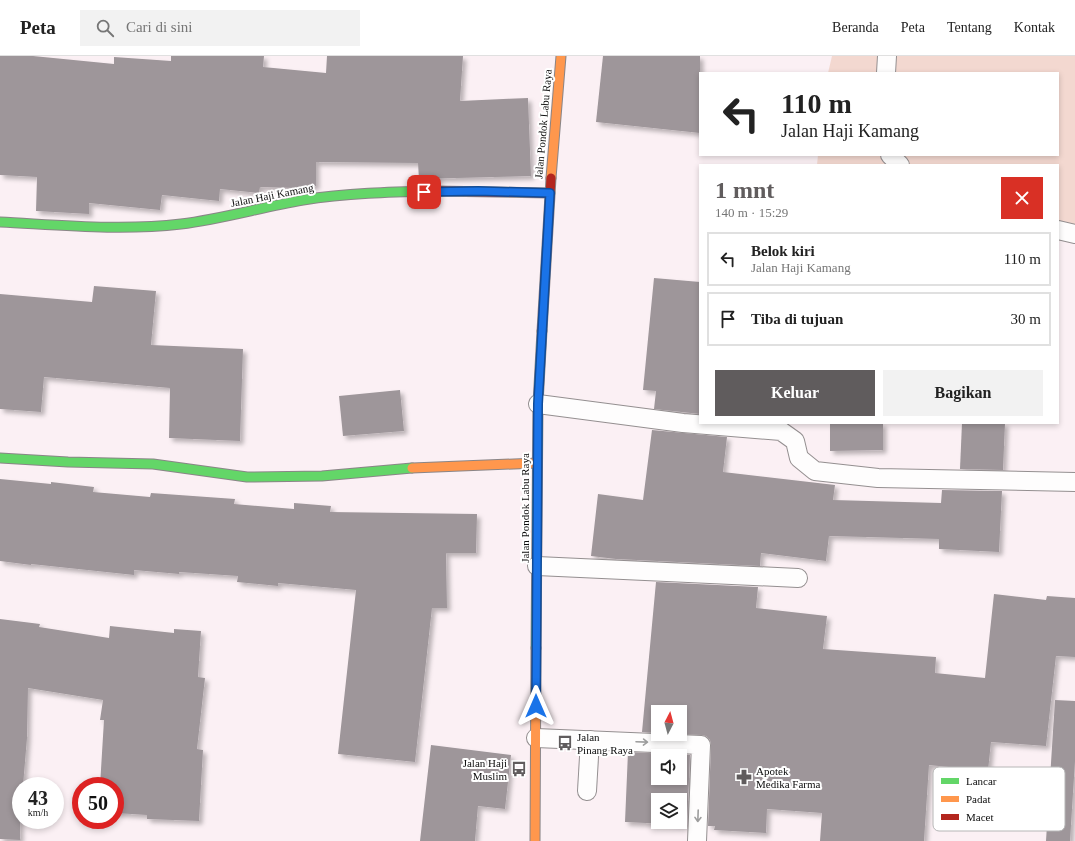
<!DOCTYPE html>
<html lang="id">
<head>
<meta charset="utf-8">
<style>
	body { margin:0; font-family:"Times New Roman",serif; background:#f2f2f2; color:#222; height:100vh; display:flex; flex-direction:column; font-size:15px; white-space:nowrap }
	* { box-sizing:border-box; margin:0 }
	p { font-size:13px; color:#767676 }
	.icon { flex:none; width:22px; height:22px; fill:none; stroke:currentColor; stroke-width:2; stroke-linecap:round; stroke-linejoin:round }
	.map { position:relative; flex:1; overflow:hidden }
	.drawer { position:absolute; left:699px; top:108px; width:360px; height:260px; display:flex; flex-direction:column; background:#fff; border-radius:0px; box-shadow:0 2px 6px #0003 }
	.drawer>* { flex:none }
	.top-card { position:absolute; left:699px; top:16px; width:360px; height:84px; border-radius:0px; box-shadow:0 2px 6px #0003; background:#fff; color:#222; overflow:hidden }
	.needle { width:26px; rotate:6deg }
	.controls { position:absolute; left:651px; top:649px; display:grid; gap:8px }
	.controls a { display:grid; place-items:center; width:36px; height:36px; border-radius:0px; background:#fff; box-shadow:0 2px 6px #0003; font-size:20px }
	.speed { position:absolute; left:12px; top:721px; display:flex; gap:8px; font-size:20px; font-weight:700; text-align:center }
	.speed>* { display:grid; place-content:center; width:52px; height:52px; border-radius:50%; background:#fff; box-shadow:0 2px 6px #0003; line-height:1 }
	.speed small { font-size:10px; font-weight:400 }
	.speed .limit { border:6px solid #d22; background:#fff; color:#111 }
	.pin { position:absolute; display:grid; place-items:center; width:34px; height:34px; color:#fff; margin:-17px; border-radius:8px; box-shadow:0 2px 6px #0006 }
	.me { position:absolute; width:44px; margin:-22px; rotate:0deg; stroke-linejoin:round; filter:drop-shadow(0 0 3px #0008) }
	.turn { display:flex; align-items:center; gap:14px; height:84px; padding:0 16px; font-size:18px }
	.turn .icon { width:52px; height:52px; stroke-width:2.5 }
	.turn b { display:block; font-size:28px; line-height:34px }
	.round { display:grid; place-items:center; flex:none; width:42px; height:42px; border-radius:0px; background:#f2f2f2 }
	.overview { display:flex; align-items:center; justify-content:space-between; height:68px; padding:0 16px }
	h1 { font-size:24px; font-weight:700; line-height:30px; color:#605c5d }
	.button { display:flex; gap:8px; margin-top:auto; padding:8px 16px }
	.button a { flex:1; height:46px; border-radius:0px; background:#605c5d; color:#fff; font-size:16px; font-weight:700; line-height:46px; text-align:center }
	.button a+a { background:#f2f2f2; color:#222 }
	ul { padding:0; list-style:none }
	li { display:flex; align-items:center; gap:12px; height:54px; margin:0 8px 6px; padding:0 8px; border:2px solid #e0e0e0; border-radius:0px }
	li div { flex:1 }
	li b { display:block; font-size:15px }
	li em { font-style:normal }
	header { display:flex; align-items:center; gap:24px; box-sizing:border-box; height:56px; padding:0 20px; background:#fff; border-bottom:1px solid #e0e0e0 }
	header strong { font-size:19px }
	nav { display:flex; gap:22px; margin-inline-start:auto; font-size:14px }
	.search { width:280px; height:36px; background:#f2f2f2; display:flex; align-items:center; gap:10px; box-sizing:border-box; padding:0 14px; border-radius:0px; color:#767676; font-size:15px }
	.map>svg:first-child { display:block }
</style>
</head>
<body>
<header>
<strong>Peta</strong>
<div class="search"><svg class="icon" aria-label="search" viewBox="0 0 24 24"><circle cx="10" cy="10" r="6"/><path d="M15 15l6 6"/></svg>Cari di sini</div>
<nav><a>Beranda</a><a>Peta</a><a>Tentang</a><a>Kontak</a></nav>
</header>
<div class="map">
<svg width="1075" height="785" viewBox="0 0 1075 785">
	<defs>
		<filter id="shadow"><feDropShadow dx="3.5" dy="3.5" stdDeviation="2" flood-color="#0004"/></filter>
	</defs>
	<rect width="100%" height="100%" fill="#fbf0f4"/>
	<!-- green -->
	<path fill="#f3d8d0" d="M832 0H1075V185L1058 184V109H817L818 99H1058V17H828Z"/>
	<!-- building -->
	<g fill="#9e969a" fill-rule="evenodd" filter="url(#shadow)">
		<path d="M0 0H33L114 8V1L171 5V0H264L263 11 326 17 327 0H463L460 45 528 42 531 120 419 123 418 107 316 106V130L297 132 260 131 259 137 220 133 219 145 162 139 160 154 89 147V158L36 155 37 121 0 119Z"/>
		<path d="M603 0H700V77L596 66Z"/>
		<path d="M654 222 700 226V358L654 353 656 335 643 334Z"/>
		<path d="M94 230 156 235 151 289 243 293 240 385 169 382 170 332 44 321 41 356 0 353V238L92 246Z"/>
		<path d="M400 334 404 375 343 380 339 340Z"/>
		<path d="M830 367H883V394L830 395Z"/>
		<path d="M962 367H1005L1003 414 960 413Z"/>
		<path d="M652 374 727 381 723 416 835 429 833 444 941 447 942 434 1002 435 999 496 939 493V483L829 480 826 505 761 497 760 510 616 503 591 500 598 438 643 444Z"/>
		<path d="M0 423 51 428V426L94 431 93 436 150 441 151 437 235 443 234 448 294 453V447L331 450 330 456 477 458 476 497H446L447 552H432L415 706 338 698 356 534 278 527V530L237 526 238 520 179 516V518L134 514V519L31 508V509L0 505Z"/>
		<path d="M656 526 758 531 756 552 827 560 823 593 936 601 935 617 985 622 994 538 1046 544 1047 540 1075 542V601L1056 600 1046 690 991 686 988 715 929 709 924 785H820L822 757 767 753 766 777 714 774 715 770H708L711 689 710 684 706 680 702 679 680 678V656H658V677L642 676Z"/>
		<path d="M0 563 40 568 39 571 109 582 110 570 174 577V573L201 575 198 621 205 622 197 693 203 694 199 765 147 763V759L115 757V730H100L104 664H100L103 644 28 632 27 682 23 730H21L20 784 0 783Z"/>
		<path d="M1055 644 1075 645V705L1070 785H1046Z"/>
		<path d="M431 689 511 699 505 753 478 750 475 785H420Z"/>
		<path d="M628 696 690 699 687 769 625 766ZM658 700H680V722H658ZM658 744H680V766H658Z"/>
	</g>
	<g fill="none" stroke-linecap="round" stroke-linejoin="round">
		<defs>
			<g id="lane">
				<path d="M886 17 887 0"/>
				<path d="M890 99 900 109"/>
				<path d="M1058 174 1075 178"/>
				<path d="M538 348 683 367 781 375 795 385 799 402 815 415 878 422 1075 426"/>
				<path d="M537 510 798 522"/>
				<path d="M536 682 701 689 697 785"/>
				<path d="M587 735 590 684"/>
			</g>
			<g id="fast">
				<path d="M0 166C60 169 121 175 181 168 222 163 262 151 303 144 346 137 391 136 435 135"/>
				<path d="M0 402 68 406 153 408 247 421 322 420 412 412"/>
				<path d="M536 592 538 348 542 275"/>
			</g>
			<g id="slow">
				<path d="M551 122 561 0"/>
				<path d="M412 412 537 407"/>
				<path d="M535 785 536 592"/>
			</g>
			<g id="jam">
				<path d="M435 135 550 137"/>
				<path d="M542 275 551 122"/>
			</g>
		</defs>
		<!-- lane casing -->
		<use href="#lane" stroke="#948f90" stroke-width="20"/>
		<!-- fast casing -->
		<use href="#fast" stroke="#8a8587" stroke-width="11"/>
		<!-- slow casing -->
		<use href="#slow" stroke="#8a8587" stroke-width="11"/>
		<!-- jam casing -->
		<use href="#jam" stroke="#8a8587" stroke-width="11"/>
		<!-- lane -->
		<use href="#lane" stroke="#fefdfd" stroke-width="18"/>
		<!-- fast -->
		<use href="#fast" stroke="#63d668" stroke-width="9"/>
		<!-- slow -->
		<use href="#slow" stroke="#ff974d" stroke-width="9"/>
		<!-- jam -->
		<use href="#jam" stroke="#b3261e" stroke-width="9"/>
	</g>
	<!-- one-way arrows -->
	<defs><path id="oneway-shaft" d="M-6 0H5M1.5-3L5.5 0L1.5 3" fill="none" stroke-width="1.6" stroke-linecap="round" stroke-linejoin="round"/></defs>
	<g stroke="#9d9d9d">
		<use href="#oneway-shaft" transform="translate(642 686) rotate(2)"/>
		<use href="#oneway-shaft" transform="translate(698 760) rotate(92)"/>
	</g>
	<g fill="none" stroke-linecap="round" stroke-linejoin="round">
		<defs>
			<path id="route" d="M424 136 478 135 550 137 538 348 536 650"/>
		</defs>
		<!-- route casing -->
		<use href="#route" stroke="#114b97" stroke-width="10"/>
		<!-- route -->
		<use href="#route" stroke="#1a73e8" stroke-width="7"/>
	</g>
	<!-- icons -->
	<defs>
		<symbol id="bus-bare" viewBox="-9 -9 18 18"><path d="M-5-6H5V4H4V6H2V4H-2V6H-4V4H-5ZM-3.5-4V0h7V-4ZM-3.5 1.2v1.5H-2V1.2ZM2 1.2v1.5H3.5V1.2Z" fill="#605c5d" stroke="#fff" stroke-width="2.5" paint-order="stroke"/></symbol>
		<symbol id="pharmacy-bare" viewBox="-9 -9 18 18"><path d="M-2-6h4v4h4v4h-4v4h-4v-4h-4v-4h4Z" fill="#605c5d" stroke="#fff" stroke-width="2.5" paint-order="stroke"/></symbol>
	</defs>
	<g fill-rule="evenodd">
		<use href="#bus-bare" x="554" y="676" width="22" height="22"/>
		<use href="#bus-bare" x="508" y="702" width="22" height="22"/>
		<use href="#pharmacy-bare" x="733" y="710" width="22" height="22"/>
	</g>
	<g text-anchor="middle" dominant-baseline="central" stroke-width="4" stroke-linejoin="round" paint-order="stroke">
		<!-- street labels -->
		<g font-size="11" fill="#0c0c0c" stroke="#fff">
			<text transform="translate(543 68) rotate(-85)">Jalan Pondok Labu Raya</text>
			<text transform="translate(272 139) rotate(-11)">Jalan Haji Kamang</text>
			<text transform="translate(525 452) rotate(-90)">Jalan Pondok Labu Raya</text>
		</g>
		<!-- poi labels -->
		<g font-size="11" fill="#0c0c0c" stroke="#fff" text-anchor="start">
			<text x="577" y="681">Jalan<tspan x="577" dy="13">Pinang Raya</tspan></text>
			<text x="507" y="707" text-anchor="end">Jalan Haji<tspan x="507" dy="13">Muslim</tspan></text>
			<text x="756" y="715">Apotek<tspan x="756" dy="13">Medika Farma</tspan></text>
		</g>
	</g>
	<!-- legend -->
	<rect x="933" y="711" width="132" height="64" rx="6" fill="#fff" stroke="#b6b6b6" stroke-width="1"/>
	<rect x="941" y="722" width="18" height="6" fill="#63d668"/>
	<rect x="941" y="740" width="18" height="6" fill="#ff974d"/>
	<rect x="941" y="758" width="18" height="6" fill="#b3261e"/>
	<g font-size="11" fill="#0c0c0c">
		<text x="966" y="729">Lancar</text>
		<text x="966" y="747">Padat</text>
		<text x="966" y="765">Macet</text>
	</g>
</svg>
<div class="controls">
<a><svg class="needle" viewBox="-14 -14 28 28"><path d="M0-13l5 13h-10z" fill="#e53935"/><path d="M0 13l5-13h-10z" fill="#767676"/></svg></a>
<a><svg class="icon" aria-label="sound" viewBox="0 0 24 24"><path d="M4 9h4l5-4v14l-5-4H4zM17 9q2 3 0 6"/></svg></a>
<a><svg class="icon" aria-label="layers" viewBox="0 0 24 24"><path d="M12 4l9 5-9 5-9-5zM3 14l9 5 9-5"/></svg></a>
</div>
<div class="speed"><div>43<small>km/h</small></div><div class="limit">50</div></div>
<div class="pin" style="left:424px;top:136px;background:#d93025"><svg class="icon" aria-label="arrive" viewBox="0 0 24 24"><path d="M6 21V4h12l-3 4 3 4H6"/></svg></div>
<svg class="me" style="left:536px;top:650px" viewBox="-20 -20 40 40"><path d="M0-17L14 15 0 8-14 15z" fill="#1a73e8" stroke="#fff" stroke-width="4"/></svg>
<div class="top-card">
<div class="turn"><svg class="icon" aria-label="left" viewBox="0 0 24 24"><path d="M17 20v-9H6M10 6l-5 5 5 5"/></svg><div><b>110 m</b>Jalan Haji Kamang</div></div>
</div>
<section class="drawer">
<div class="overview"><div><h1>1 mnt</h1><p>140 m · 15:29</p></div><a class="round" style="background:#d93025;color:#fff"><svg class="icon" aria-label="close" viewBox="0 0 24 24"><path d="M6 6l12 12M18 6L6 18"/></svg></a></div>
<ul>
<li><svg class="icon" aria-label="left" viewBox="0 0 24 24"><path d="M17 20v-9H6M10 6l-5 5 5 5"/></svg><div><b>Belok kiri</b><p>Jalan Haji Kamang</p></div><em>110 m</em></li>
<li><svg class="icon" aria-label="arrive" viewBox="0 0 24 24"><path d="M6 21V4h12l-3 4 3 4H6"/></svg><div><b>Tiba di tujuan</b></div><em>30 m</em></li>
</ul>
<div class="button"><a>Keluar</a><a>Bagikan</a></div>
</section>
</div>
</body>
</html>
